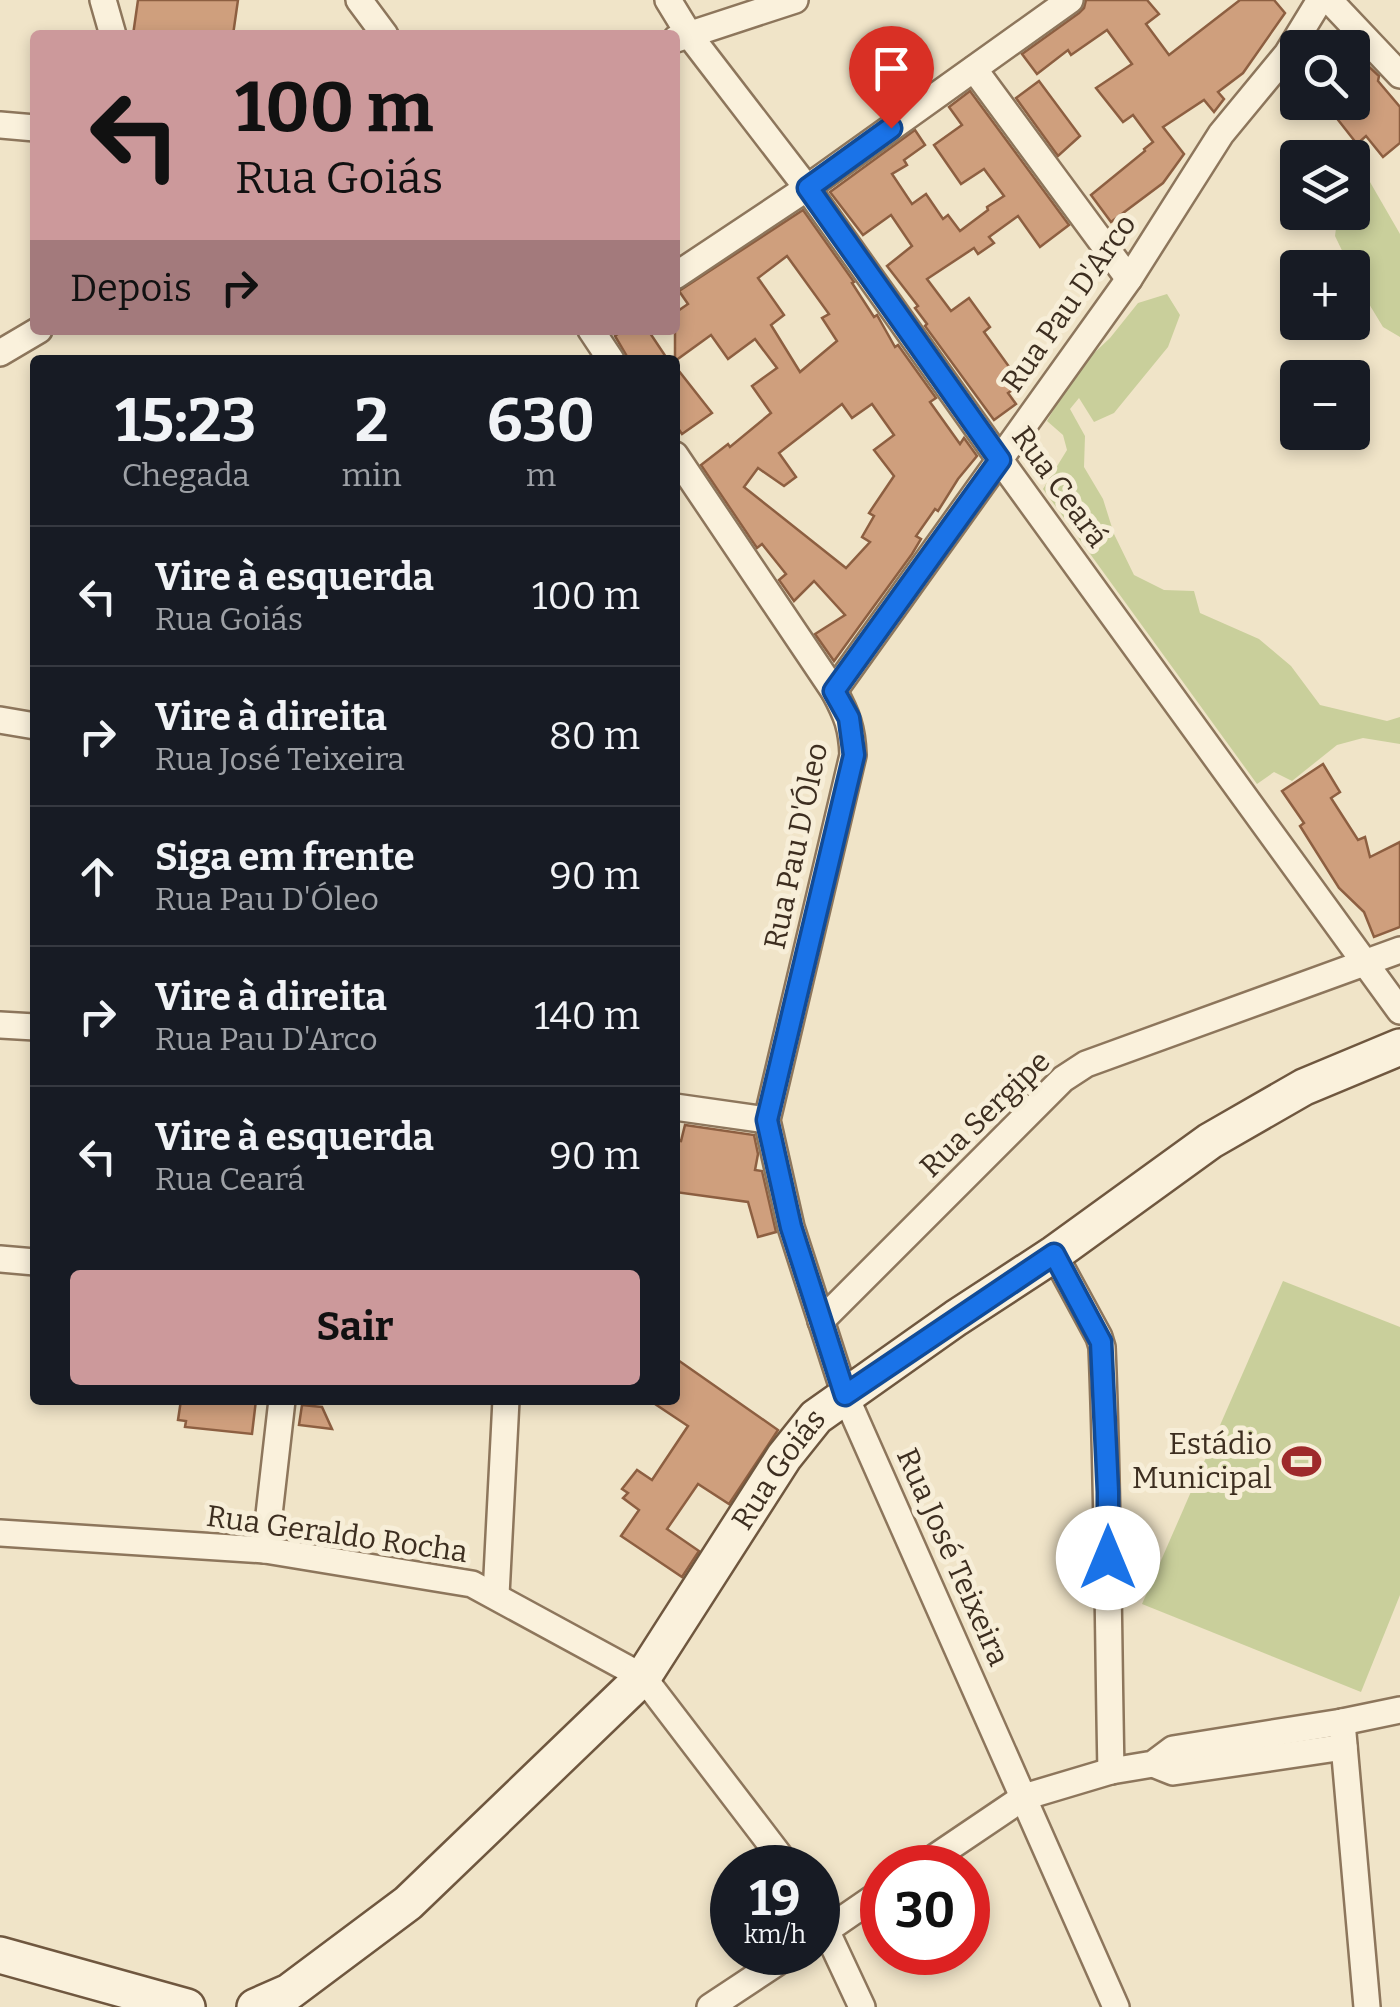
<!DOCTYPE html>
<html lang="pt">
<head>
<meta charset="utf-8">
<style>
	body { margin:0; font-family:Bitter,serif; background:#242831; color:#f1f3f6; height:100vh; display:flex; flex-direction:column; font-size:38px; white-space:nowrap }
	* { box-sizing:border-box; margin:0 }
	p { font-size:32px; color:#9ea1a6 }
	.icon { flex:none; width:55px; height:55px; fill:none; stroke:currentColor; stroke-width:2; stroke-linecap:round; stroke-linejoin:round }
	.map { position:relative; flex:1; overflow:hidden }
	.drawer { position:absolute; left:30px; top:355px; width:650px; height:1050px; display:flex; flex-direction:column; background:#171b24; border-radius:10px; box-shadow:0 5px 15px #0003 }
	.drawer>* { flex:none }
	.guide { position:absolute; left:30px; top:30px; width:650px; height:305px; border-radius:10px; box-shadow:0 5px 15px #0003; background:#cc999b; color:#111; overflow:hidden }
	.fabs { position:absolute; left:1280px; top:30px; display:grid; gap:20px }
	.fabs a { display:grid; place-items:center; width:90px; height:90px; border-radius:10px; background:#171b24; box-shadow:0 5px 15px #0003; font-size:50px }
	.speed { position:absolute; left:710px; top:1845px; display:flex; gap:20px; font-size:50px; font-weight:700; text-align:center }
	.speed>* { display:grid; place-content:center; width:130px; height:130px; border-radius:50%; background:#171b24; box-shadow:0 5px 15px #0003; line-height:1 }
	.speed small { font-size:25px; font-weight:400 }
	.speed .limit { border:15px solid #d22; background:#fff; color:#111 }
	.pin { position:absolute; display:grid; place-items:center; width:85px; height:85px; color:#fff; margin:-102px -42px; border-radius:50% 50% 50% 0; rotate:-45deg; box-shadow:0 0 10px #0007 }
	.pin .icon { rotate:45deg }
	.me { position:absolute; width:110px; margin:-55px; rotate:0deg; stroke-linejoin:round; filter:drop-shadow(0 0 8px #0008) }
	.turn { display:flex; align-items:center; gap:35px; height:210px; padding:0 40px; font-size:45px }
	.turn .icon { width:130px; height:130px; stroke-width:2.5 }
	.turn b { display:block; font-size:70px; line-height:85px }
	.then { display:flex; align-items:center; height:95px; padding:0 40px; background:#0003; gap:20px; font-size:38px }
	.eta { display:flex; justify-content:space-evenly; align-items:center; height:170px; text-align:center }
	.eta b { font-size:60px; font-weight:700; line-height:70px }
	.button { display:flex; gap:20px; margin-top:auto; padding:20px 40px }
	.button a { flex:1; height:115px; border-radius:10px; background:#cc999b; color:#111; font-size:40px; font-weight:700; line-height:115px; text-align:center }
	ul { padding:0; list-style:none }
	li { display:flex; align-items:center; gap:30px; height:140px; padding:0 40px; border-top:2px solid #363941 }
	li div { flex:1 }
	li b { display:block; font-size:38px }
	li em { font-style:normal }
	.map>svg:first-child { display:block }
</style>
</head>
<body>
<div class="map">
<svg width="1400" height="2007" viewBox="0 0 1400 2007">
	<rect width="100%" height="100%" fill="#f0e4c8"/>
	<!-- green -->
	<g fill="#c9cf9b">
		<path d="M1359 163 1400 234V337L1383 327 1360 289 1352 268 1350 267 1335 236 1338 213 1352 212 1353 165Z"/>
		<path d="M1167 294 1180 315 1168 347 1114 413 1094 422 1079 398 1070 409 1085 436 1084 467 1103 499 1114 534 1134 575 1164 590 1194 591 1200 613 1259 639 1291 666 1320 705 1387 721 1400 717V744L1363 738 1337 745 1292 781 1274 772 1257 784 1043 489 1067 450 1063 435 1047 421 1077 369 1110 338 1138 303Z"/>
		<path d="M1283 1281 1400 1327V1595L1361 1692 1142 1604Z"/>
	</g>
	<!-- building -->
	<g fill="#cf9f7d" stroke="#8d5f41" stroke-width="2.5" fill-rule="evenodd">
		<path d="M138 0H238L233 35H133Z"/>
		<path d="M1086 0H1147L1159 14 1146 24 1169 55 1240 0H1274L1285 13 1243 73 1218 92 1224 99 1214 112 1204 100 1163 127 1184 154 1163 183 1111 222 1091 195 1145 151 1144 149 1153 142 1133 115 1123 122 1096 88 1132 64 1107 30 1071 55 1068 50 1037 74 1022 54 1079 13 1084 8Z"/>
		<path d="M1352 51 1379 76 1378 81 1400 107V143L1383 157 1366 136 1357 144 1324 102H1352Z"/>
		<path d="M1039 81 1080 136 1058 156 1016 98Z"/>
		<path d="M970 91 1069 225 1040 247 1018 216 989 237 994 243 978 254 974 248 927 279 951 311 969 298 990 327 984 332 1010 368 1004 373 1015 388 1008 393 1016 404 994 420 925 326 927 324 915 308 918 306 887 266 912 246 891 215 863 235 830 192 915 130 925 145 904 160 907 165 892 174 912 204 926 194 943 219 948 215 960 231 988 210 987 207 1004 196 984 169 961 184 934 145 962 125 949 107Z"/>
		<path d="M803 210 854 282 852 283 874 317 877 315 895 347 898 345 936 398 930 402 960 444 964 438 977 456 958 479 938 511 935 509 916 536 921 539 912 554 834 661 815 634 845 615 814 581 794 601 779 580 786 574 762 544 757 548 701 465 728 444 730 447 771 413 752 386 777 368 755 339 728 359 711 335 675 361V313L688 304 679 291ZM787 256 829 314 822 318 837 341 800 372 771 325 784 315 758 278ZM842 404 852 418 872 404 894 435 874 450 894 476 869 513 874 516 862 537 870 542 846 568 744 487 758 468 784 486 796 477 779 453Z"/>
		<path d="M623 330H648L668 360H629L615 336Z"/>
		<path d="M675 366 712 413 682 434 675 424Z"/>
		<path d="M1323 764 1340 792 1331 798 1358 840 1365 837 1370 857 1400 842V927L1374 937 1364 912 1339 888 1300 826 1304 823 1282 791Z"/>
		<path d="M685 1125 754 1135 758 1154 755 1170 762 1171 776 1232 758 1237 748 1202 675 1192V1140L681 1141Z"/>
		<path d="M675 1358 778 1430 729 1504 698 1484 667 1529 699 1551 682 1577 621 1536 639 1510 623 1498 628 1493 622 1489 637 1470 652 1480 688 1426 649 1400H675Z"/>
		<path d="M181 1400H256L252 1434 185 1427 186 1421 178 1420Z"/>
		<path d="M302 1405 322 1407 332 1429 299 1425Z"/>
	</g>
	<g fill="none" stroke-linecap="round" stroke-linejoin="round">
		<defs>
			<g id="street">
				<path d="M103 0 113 35"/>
				<path d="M359 0 385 35"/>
				<path d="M668 0 690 36 807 188 1000 460 1400 1011"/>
				<path d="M1329 0 1400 75"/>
				<path d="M676 39 795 0"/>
				<path d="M974 69 1129 279"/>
				<path d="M0 125 35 128"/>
				<path d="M675 276 807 188 1070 0"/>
				<path d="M591 330 611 360"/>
				<path d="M0 353 39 330"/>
				<path d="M675 455 834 691C847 715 852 728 853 755L767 1120 791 1227 845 1395 1116 2007"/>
				<path d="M834 691 1129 279 1221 134 1287 54 1320 0"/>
				<path d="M0 720 35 726"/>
				<path d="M0 1025 35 1027"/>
				<path d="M675 1107 767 1120"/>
				<path d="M1054 1254 1099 1337 1102 1347C1108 1488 1108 1630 1111 1771"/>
				<path d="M0 1259 35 1262"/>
				<path d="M821 1321 1063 1079 1086 1064 1400 950"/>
				<path d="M0 1533 265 1550 472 1584 643 1677 789 1868"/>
				<path d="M265 1550 282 1400"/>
				<path d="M496 1595 506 1400"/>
				<path d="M1342 1722 1367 2007"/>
				<path d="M1153 1764 1173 1772 1344 1747"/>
				<path d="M919 1868 1024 1797 1111 1771 1153 1764 1173 1749 1342 1722 1400 1710"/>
				<path d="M826 1930 862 2007"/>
				<path d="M818 1936 882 1892"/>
				<path d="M710 2007 793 1952"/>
			</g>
			<g id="secondary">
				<path d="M0 1955 187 2007"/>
				<path id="s1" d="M255 2007 289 1992 408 1903 643 1677 784 1457 816 1417 956 1318 1054 1254 1210 1141 1304 1087 1400 1047"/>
			</g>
		</defs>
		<!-- street casing -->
		<use href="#street" stroke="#8d765c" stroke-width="30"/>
		<!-- secondary casing -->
		<use href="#secondary" stroke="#6f573f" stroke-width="40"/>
		<!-- street -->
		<use href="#street" stroke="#faf1dc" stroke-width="25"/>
		<!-- secondary -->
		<use href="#secondary" stroke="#faf1dc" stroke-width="35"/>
	</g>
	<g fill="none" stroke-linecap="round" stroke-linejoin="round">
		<defs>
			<path id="route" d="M891 128 808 188 1000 460 834 691 849 718 854 755 767 1120 791 1227 845 1395 1054 1254 1101 1342 1108 1492V1558"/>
		</defs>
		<!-- route casing -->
		<use href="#route" stroke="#114b97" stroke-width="25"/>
		<!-- route -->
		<use href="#route" stroke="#1a73e8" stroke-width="18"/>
	</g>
	<!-- icons -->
	<defs>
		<symbol id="stadium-bare" viewBox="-9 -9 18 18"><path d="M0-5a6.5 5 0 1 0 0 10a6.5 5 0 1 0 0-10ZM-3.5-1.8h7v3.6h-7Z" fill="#9e2a2b" stroke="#f7eed8" stroke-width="2.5" paint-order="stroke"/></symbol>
	</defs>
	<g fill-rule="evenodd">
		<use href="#stadium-bare" x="1274" y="1434" width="55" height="55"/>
	</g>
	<g text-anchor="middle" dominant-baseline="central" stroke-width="10" stroke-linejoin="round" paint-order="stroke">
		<!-- street labels -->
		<g font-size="30" fill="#3d2e20" stroke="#f7eed8">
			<text transform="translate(1069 303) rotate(-55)">Rua Pau D'Arco</text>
			<text transform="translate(1060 487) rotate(54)">Rua Ceará</text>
			<text transform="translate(796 846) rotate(-78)">Rua Pau D'Óleo</text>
			<text transform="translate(985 1114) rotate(-44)">Rua Sergipe</text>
			<text stroke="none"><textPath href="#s1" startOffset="760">Rua Goiás</textPath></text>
			<text transform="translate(337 1534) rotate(8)">Rua Geraldo Rocha</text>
			<text transform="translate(953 1557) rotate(66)">Rua José Teixeira</text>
		</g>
		<!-- poi labels -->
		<g font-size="30" fill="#3d2e20" stroke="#f7eed8" text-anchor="end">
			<text x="1272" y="1444">Estádio<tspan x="1272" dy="34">Municipal</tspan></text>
		</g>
	</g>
</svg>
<div class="fabs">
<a><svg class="icon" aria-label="search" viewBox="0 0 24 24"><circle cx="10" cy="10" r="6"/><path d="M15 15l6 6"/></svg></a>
<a><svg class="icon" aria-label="layers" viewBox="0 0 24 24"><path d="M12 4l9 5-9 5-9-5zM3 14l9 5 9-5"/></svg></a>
<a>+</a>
<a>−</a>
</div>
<div class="speed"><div>19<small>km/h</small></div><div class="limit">30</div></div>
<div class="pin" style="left:891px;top:128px;background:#d93025"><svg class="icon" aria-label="arrive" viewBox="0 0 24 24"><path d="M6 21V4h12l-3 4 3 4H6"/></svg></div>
<svg class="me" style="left:1108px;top:1558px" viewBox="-20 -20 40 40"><circle r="19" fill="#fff"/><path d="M0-13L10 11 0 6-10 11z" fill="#1a73e8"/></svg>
<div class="guide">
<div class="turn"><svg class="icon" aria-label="left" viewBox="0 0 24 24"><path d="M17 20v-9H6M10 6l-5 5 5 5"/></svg><div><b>100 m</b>Rua Goiás</div></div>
<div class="then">Depois<svg class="icon" aria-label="right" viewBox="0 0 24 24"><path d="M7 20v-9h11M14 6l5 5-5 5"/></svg></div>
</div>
<section class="drawer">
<div class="eta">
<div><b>15:23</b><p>Chegada</p></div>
<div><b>2</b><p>min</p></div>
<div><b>630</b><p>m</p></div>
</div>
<ul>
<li><svg class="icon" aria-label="left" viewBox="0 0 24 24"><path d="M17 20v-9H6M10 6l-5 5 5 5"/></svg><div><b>Vire à esquerda</b><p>Rua Goiás</p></div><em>100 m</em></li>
<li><svg class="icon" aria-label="right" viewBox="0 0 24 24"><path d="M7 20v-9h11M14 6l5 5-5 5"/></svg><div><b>Vire à direita</b><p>Rua José Teixeira</p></div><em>80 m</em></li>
<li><svg class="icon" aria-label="ahead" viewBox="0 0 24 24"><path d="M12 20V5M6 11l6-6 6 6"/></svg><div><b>Siga em frente</b><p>Rua Pau D'Óleo</p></div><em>90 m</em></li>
<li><svg class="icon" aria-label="right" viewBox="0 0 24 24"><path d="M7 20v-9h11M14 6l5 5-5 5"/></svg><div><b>Vire à direita</b><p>Rua Pau D'Arco</p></div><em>140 m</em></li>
<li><svg class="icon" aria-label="left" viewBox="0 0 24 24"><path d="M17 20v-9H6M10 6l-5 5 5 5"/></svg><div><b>Vire à esquerda</b><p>Rua Ceará</p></div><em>90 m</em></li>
</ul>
<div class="button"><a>Sair</a></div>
</section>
</div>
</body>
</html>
